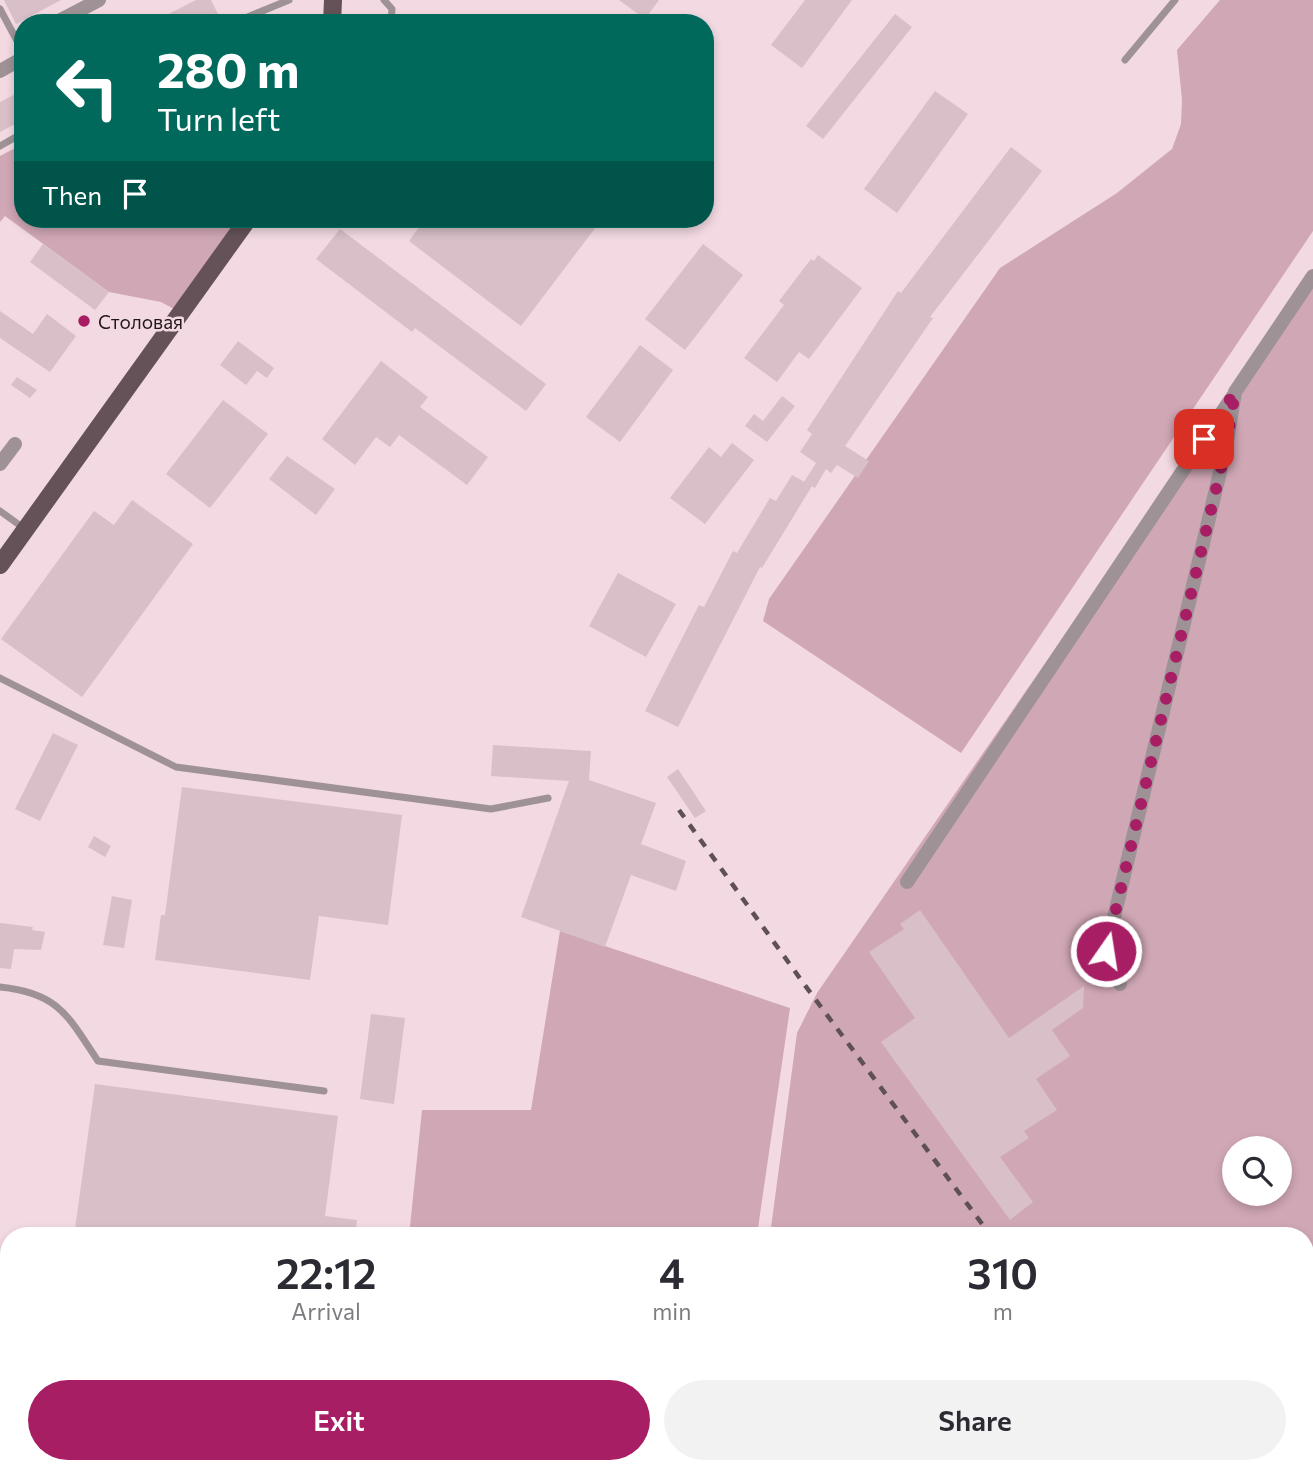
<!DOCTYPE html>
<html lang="en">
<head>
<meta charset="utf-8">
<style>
	body { margin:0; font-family:Commissioner,sans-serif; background:#f2f2f3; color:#2b2b33; height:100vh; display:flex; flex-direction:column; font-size:26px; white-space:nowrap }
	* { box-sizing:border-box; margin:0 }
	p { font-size:23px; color:#7c7c81 }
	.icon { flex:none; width:38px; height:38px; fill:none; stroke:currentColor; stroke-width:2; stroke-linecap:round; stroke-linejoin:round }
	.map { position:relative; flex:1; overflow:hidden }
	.details { position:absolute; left:0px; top:1227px; width:1314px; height:247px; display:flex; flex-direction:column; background:#fff; border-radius:28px 28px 0 0; box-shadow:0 4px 10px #0003 }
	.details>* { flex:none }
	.hud { position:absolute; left:14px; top:14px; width:700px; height:214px; border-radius:28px; box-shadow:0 4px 10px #0003; background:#00695c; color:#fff; overflow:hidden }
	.buttons { position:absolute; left:1222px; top:1136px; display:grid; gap:14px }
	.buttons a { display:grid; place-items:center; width:70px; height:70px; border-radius:50%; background:#fff; box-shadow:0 4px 10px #0003; font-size:35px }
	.pin { position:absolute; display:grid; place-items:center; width:60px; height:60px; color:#fff; margin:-30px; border-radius:14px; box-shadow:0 4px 10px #0006 }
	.me { position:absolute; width:77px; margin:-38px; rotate:13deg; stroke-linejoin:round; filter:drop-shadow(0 0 5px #0008) }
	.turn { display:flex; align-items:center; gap:24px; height:147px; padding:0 28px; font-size:32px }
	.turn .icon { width:91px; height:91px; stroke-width:2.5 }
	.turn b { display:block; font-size:49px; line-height:60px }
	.then { display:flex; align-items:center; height:66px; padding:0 28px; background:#0003; gap:14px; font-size:26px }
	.eta { display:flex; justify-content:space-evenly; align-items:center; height:119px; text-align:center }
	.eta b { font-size:42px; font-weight:600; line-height:49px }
	.action { display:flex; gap:14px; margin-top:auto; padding:14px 28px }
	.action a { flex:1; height:80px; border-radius:42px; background:#a71e64; color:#fff; font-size:28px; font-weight:600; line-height:80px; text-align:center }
	.action a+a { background:#f2f2f3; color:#2b2b33 }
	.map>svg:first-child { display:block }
</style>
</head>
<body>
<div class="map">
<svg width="1313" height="1473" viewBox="0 0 1313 1473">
	<rect width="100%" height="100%" fill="#f3d9e2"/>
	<!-- green -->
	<g fill="#d0a7b5" fill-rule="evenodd">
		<path d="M1220 0H1313V231L961 753 763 621 769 599 1000 268 1117 193 1172 149 1181 124 1182 100 1177 50Z"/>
		<path d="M23 144V219H240L174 309 161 302 109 292 5 216 0 222V156Z"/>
		<path d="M1313 276V1473H738L739 1465H1306V1236L770 1235 797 1033 817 993ZM1234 1148H1279V1194H1234Z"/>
		<path d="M560 931 790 1008 757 1235 409 1236 422 1110H531Z"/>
		<path d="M385 1465H724L723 1473H384Z"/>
	</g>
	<!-- building -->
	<g fill="#d9bfc7">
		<path d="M4 0H61L16 24Z"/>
		<path d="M196 0H211L219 16 207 23H151Z"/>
		<path d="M619 0H659L645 19Z"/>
		<path d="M805 0H852L802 68 771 45Z"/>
		<path d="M895 14 912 27 823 139 806 126Z"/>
		<path d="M23 90V120L0 132V102Z"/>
		<path d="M935 91 968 114 897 213 864 189Z"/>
		<path d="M1011 147 1042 171 930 317 933 318 845 446 869 461 858 478 837 465 831 473 826 469 815 488 804 482 816 463 800 452 812 434 807 430 898 291 901 293Z"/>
		<path d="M425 219H602L521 326 409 241Z"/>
		<path d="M340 229 546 384 526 411 415 328 412 332 316 259Z"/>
		<path d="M43 244 109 292 95 310 30 262Z"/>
		<path d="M703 244 743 275 685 350 645 319Z"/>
		<path d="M818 255 862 288 809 359 799 352 777 382 744 358 784 305 779 301 811 259 814 261Z"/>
		<path d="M0 311 33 334 47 314 76 336 50 372 0 338Z"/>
		<path d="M238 341 274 368 267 378 257 371 246 385 220 365Z"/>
		<path d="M640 345 673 370 620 442 586 417Z"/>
		<path d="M381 361 428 397 420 407 488 457 467 485 399 435 390 447 376 437 355 465 322 439Z"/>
		<path d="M17 377 37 390 30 398 11 385Z"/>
		<path d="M782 396 795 406 767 442 745 426 754 414 763 421Z"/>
		<path d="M223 400 268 434 210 508 166 474Z"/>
		<path d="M732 443 754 460 705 524 670 498 709 447 721 457Z"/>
		<path d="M287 456 335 489 316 515 269 479Z"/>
		<path d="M792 475 812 486 762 568 760 567 678 727 645 711 699 605 704 607 733 551 737 553 770 498 776 501Z"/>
		<path d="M132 500 193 544 82 697 1 639 94 511 114 525Z"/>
		<path d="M618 573 676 604 646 657 589 626Z"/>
		<path d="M53 733 78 745 40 821 15 809Z"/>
		<path d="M493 745 591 751 589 780 656 803 641 844 686 861 676 891 631 875 605 947 521 917 569 781 491 776Z"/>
		<path d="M678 769 706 811 695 818 667 777Z"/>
		<path d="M182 787 402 815 388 925 319 916 310 980 155 960 161 915H165Z"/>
		<path d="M94 836 111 846 105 857 88 847Z"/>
		<path d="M112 896 132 900 124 948 103 945Z"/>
		<path d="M920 910 1009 1038 1084 986 1083 1008 1052 1030 1070 1056 1036 1079 1057 1110 1024 1131 1029 1138 1000 1157 1033 1202 1010 1220 881 1042 915 1018 869 952 904 929 900 924Z"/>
		<path d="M0 923 33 927 32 930 45 932 41 950 14 949 11 969 0 968Z"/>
		<path d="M371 1014 405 1018 394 1104 360 1099Z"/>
		<path d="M95 1084 338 1116 325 1216 357 1220 355 1236H74Z"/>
	</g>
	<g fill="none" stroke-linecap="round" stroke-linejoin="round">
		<!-- service -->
		<g stroke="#9e9296" stroke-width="7">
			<path d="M384 0 392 9 391 23"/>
			<path d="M0 9 23 52"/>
			<path d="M233 23 289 0"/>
			<path d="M1125 60 1175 0"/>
			<path d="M0 146 23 133"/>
			<path d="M0 511 25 529"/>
			<path d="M0 678 176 767 491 809 548 798"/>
			<path d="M0 987C59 993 68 1016 98 1061L324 1091"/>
		</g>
		<!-- minor -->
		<g stroke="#9e9296" stroke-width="14">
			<path d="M55 23 99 0"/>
			<path d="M0 71 23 58"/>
			<path d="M0 464 15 444"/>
			<path d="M907 882 1233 396"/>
			<path d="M1120 984 1106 951 1226 447 1235 392 1313 276"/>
		</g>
		<!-- primary -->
		<g stroke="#655259" stroke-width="18">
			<path d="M332 23 333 0"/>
			<path d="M0 565 248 219"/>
		</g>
		<!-- rail -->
		<g stroke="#5e5055" stroke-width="4.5" stroke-dasharray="9 9" stroke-linecap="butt">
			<path d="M679 810 804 984 991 1236"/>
			<path d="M1162 1465 1168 1473"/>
		</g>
	</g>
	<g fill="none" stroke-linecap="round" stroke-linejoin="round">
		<!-- route -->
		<path stroke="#a71e64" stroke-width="12" stroke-dasharray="0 21.6" d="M1106 951 1226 447 1235 392 1204 439"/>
	</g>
	<!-- markers -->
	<circle fill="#a71e64" stroke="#f3d9e2" stroke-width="2.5" cx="84" cy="321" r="7"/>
	<g text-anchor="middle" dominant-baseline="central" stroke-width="5" stroke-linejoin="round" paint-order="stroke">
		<!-- poi labels -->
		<g font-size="19" fill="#21181b" stroke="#f3d9e2" text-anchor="start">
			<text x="98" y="321">Столовая</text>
		</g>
	</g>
</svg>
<div class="buttons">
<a><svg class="icon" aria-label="search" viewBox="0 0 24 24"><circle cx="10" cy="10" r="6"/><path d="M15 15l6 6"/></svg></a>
</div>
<div class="pin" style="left:1204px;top:439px;background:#d93025"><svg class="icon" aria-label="arrive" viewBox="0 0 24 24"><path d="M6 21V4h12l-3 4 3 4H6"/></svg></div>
<svg class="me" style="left:1106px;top:951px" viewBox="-20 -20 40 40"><circle r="17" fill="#a71e64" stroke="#fff" stroke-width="3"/><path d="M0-11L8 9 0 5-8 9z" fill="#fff"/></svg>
<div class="hud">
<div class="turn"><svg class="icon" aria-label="left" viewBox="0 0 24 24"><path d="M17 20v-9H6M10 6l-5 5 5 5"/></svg><div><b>280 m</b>Turn left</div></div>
<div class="then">Then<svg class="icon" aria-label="arrive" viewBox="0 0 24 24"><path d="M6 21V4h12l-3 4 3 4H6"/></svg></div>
</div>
<section class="details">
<div class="eta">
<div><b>22:12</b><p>Arrival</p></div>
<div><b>4</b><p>min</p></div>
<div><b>310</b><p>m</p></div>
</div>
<div class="action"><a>Exit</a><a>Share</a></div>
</section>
</div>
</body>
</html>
